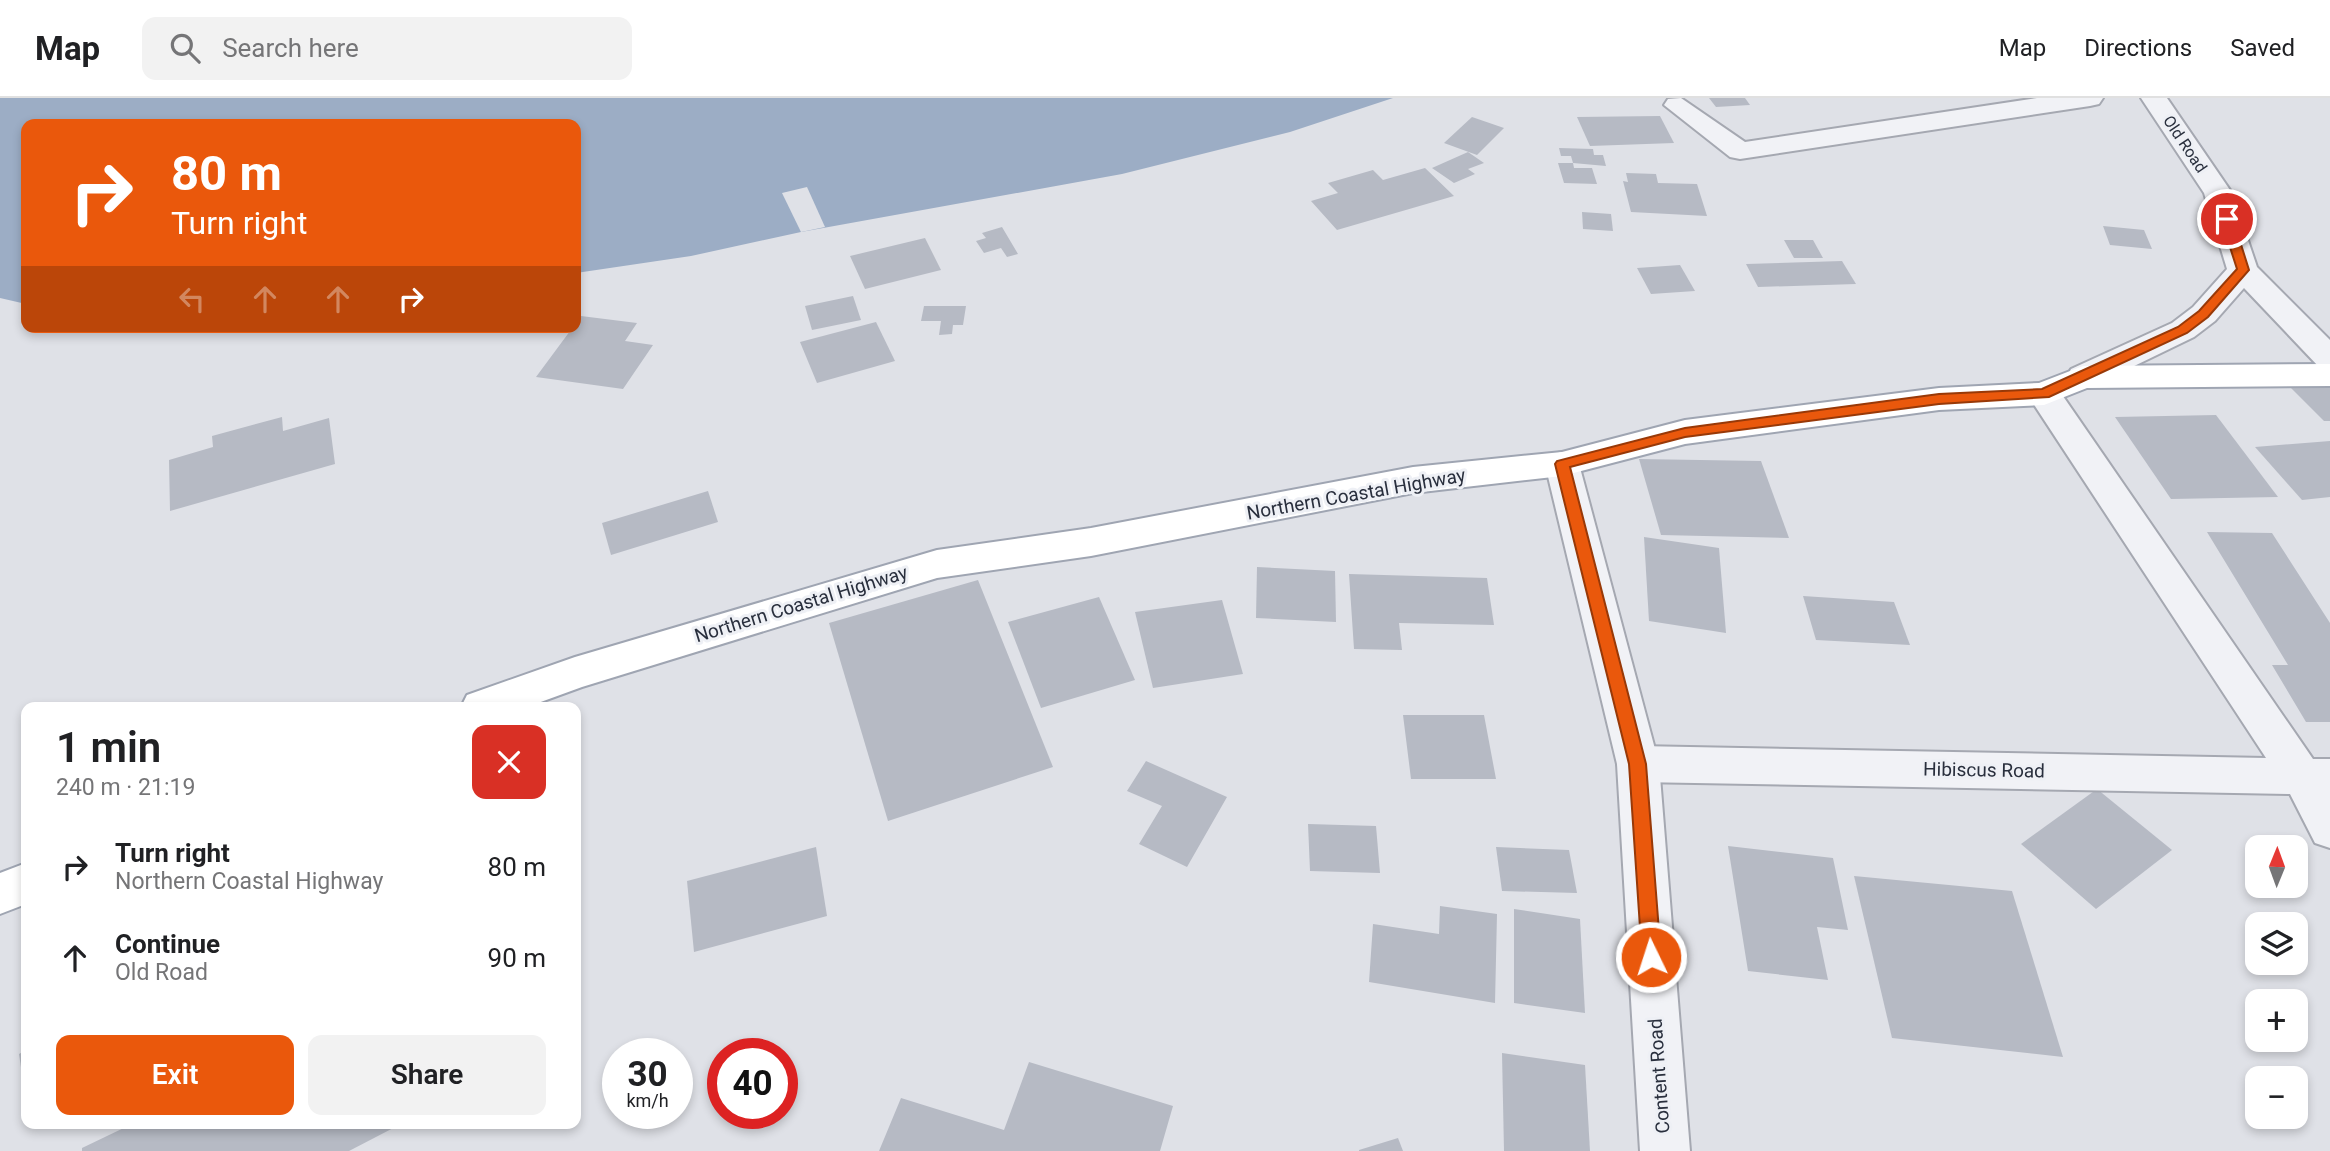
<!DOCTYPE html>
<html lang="en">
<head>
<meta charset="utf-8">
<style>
	body { margin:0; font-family:Roboto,sans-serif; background:#f2f2f2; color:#202124; height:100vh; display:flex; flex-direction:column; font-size:26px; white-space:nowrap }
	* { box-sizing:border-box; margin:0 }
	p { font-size:23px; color:#757577 }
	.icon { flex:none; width:38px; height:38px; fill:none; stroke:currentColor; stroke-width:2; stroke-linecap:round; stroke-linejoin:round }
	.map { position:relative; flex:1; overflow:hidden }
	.drawer { position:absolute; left:21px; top:604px; width:560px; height:427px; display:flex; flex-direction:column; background:#fff; border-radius:14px; box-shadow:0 4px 10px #0003 }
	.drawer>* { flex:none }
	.guide { position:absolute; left:21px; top:21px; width:560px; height:214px; border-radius:14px; box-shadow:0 4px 10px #0003; background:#ea580c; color:#fff; overflow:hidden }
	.needle { width:46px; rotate:1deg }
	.controls { position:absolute; left:2245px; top:737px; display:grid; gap:14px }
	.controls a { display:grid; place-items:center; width:63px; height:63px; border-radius:14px; background:#fff; box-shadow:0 4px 10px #0003; font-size:35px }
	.speed { position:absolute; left:602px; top:940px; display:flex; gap:14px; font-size:35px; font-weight:700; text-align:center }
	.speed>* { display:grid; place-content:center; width:91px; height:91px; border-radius:50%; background:#fff; box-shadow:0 4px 10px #0003; line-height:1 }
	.speed small { font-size:18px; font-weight:400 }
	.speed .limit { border:10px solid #d22; background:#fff; color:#111 }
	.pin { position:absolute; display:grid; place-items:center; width:60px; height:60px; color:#fff; margin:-30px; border:4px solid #fff; border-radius:50%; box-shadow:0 2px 7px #0007 }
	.me { position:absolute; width:77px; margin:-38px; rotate:356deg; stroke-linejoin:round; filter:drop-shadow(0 0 5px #0008) }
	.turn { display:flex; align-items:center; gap:24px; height:147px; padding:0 35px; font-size:32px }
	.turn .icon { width:91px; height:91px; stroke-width:2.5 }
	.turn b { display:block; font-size:49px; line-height:60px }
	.lanes { display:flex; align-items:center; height:66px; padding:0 35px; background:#0003; justify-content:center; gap:35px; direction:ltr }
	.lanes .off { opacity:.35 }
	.round { display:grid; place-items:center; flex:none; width:74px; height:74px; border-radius:14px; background:#f2f2f2 }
	.summary { display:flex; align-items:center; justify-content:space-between; height:119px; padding:0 35px }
	h1 { font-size:42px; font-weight:600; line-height:52px }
	.primary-button { display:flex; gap:14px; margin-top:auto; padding:14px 35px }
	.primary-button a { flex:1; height:80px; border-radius:14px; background:#ea580c; color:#fff; font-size:28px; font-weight:600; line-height:80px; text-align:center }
	.primary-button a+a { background:#f2f2f2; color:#202124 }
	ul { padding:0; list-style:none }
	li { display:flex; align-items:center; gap:21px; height:91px; padding:0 35px }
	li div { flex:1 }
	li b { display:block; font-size:26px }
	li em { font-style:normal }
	header { display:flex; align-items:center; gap:42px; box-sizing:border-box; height:98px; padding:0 35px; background:#fff; border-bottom:2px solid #e0e0e0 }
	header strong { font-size:33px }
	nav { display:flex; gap:38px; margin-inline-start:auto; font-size:24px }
	.search { width:490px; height:63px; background:#f2f2f2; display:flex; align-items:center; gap:18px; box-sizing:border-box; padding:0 24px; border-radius:14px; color:#757577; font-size:26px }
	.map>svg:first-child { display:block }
</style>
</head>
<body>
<header>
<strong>Map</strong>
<div class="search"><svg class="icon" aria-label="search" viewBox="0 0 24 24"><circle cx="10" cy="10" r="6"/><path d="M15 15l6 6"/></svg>Search here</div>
<nav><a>Map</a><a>Directions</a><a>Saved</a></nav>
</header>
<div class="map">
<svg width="2330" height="1053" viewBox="0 0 2330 1053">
	<rect width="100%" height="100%" fill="#dfe1e7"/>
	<!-- water -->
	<path fill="#9cadc5" d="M0 0H1393L1290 34 1122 76 801 134 691 158 576 175V26H26V206L0 200Z"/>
	<!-- pier -->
	<path fill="#dfe1e7" d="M807 89 825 129 801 134 782 95Z"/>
	<!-- building -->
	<g fill="#b6bac4">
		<path d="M1709 0H1745L1750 7 1716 9Z"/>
		<path d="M1660 18 1674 45 1590 48 1577 19Z"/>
		<path d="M1472 19 1504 30 1477 57 1444 45Z"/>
		<path d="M1559 50 1593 51 1594 57H1603L1606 68 1573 65 1571 58H1561Z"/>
		<path d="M1468 54 1484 65 1468 71 1475 76 1454 85 1432 70Z"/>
		<path d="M1558 65H1573L1574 70H1592L1597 86 1564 85Z"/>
		<path d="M1425 70 1454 98 1337 132 1311 103 1338 95 1328 85 1373 72 1383 82Z"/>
		<path d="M1626 75 1656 76 1658 85 1697 86 1707 118 1631 114 1623 83 1628 84Z"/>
		<path d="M1582 114 1611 116 1613 133 1583 131Z"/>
		<path d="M2103 128 2144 132 2152 151 2110 147Z"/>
		<path d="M1002 129 1018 156 1007 159 1001 150 984 155 976 143 986 140 982 135Z"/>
		<path d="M925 140 941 172 865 191 850 158Z"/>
		<path d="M1784 142H1813L1823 160H1794Z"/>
		<path d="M1842 163 1856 186 1758 189 1746 166Z"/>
		<path d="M1680 167 1695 193 1651 196 1637 170Z"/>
		<path d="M853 198 861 222 812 232 805 208Z"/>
		<path d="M924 208H966L963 227H953L952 236 939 237 941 223H921Z"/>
		<path d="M581 218 637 225 625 243 653 247 623 291 536 279 573 229H576Z"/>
		<path d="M876 224 895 263 817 285 800 244Z"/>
		<path d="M2330 283V323H2324L2288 287Z"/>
		<path d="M2216 317 2278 399 2171 401 2115 319Z"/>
		<path d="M282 319 283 333 329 320 335 366 170 413 169 362 213 349 212 338Z"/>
		<path d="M2330 343V399L2302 402 2255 349Z"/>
		<path d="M1639 361 1761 363 1789 440 1661 437Z"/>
		<path d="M708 393 718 424 611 457 602 425Z"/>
		<path d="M2207 434 2272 435 2330 525V624H2306L2272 567H2288Z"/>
		<path d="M1644 439 1719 450 1726 535 1649 523Z"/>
		<path d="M1257 469 1335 473 1336 524 1256 520Z"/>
		<path d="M1349 476 1487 480 1494 527 1399 525 1402 552 1354 551Z"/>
		<path d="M978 482 1053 669 888 723 829 525Z"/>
		<path d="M1803 498 1894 504 1910 547 1816 542Z"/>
		<path d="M1099 499 1135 582 1041 610 1008 524Z"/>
		<path d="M1222 502 1243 576 1153 590 1135 514Z"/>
		<path d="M1403 617H1484L1496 681H1411Z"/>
		<path d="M1146 663 1227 699 1187 769 1139 746 1162 708 1127 693Z"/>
		<path d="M2097 691 2172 752 2096 811 2021 746Z"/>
		<path d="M1308 726 1376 728 1380 775 1310 773Z"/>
		<path d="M1728 748 1833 760 1848 832 1817 829 1828 882 1748 873Z"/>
		<path d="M816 749 827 818 694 854 687 783Z"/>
		<path d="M1496 749 1569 752 1577 795 1502 793Z"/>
		<path d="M1854 778 2012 793 2063 959 1892 940Z"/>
		<path d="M1440 808 1497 816 1495 905 1369 884 1373 826 1439 836Z"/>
		<path d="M1514 811 1580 821 1585 915 1514 905Z"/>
		<path d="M26 952V996H25L19 956Z"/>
		<path d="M1502 955 1585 967 1590 1053H1504Z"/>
		<path d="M1029 964 1173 1008 1160 1053H879L901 1000 1004 1032Z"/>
		<path d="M132 1026H401L349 1053H82V1050Z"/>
		<path d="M1398 1040 1403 1053H1359V1052Z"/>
	</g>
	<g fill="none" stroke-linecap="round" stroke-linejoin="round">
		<defs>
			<g id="minor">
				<path d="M1681 0 1745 44 2037 0H2103L2099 6 2090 8 1740 61 1730 59 1664 7 1668 1Z"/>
				<path d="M2141 0H2167L2232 95 2257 169 2330 242V272L2319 269 2244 190 2215 223 2194 239 2095 287 2083 290 2071 287 2067 279 2071 271 2172 225 2193 209 2227 171 2204 95Z"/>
				<path d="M2044 285 2056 288 2313 661H2330V750L2315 745 2290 696 1638 684 1623 679 1617 666 1623 653 1638 648 2266 660 2027 296 2032 288Z"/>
			</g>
			<path id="tertiary" d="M1562 354 1574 357 1579 366 1659 666 1690 1053H1640L1617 666 1545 366 1550 357Z"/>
			<g id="primary">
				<path d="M2330 266V288L2087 290 2044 307 1939 312 1685 346 1562 378 1413 395 1091 458 937 480 582 589 527 609H461L467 597 575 559 937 452 1091 430 1413 369 1562 354 1685 322 1939 290 2039 285 2083 268Z"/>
				<path d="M26 765V806L0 816V775Z"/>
			</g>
		</defs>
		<!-- minor casing -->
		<use href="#minor" stroke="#a5a8b1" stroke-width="4"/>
		<!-- tertiary casing -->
		<use href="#tertiary" stroke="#a5a8b1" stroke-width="4"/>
		<!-- primary casing -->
		<use href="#primary" stroke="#9fa5b2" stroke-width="4"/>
		<!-- minor -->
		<use href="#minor" fill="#f1f2f6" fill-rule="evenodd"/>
		<!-- tertiary -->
		<use href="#tertiary" fill="#f1f2f6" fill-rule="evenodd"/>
		<!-- primary -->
		<use href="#primary" fill="#fff" fill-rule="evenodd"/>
	</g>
	<!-- route -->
	<path fill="#ea580c" stroke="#983908" stroke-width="2" d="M2227 117 2233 121 2249 172 2208 219 2187 235 2049 299 1939 306 1685 339 1570 369 1646 666 1661 859 1658 866 1651 868 1644 866 1642 859 1629 666 1555 366 1557 363 1685 330 1939 296 2042 291 2178 229 2199 213 2237 171 2221 121Z"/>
	<g text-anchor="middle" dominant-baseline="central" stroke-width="6" stroke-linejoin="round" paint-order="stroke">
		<!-- far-street labels -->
		<g font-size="16" fill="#292f3d" stroke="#eef0f5">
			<text transform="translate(2185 46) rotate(56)">Old Road</text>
		</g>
		<!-- street labels -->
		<g font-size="19" fill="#292f3d" stroke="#eef0f5">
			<text transform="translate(1356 396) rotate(-10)">Northern Coastal Highway</text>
			<text transform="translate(801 506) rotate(-17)">Northern Coastal Highway</text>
			<text transform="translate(1984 672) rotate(1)">Hibiscus Road</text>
			<text transform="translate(1659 978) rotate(-94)">Content Road</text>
		</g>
	</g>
</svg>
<div class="controls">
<a><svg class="needle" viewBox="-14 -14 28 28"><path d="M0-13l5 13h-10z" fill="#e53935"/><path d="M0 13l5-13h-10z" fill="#757577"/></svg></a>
<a><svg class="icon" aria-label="layers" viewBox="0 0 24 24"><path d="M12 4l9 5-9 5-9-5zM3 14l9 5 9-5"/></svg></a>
<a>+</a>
<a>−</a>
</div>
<div class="speed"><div>30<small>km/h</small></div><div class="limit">40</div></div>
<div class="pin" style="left:2227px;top:121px;background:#d93025"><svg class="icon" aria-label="arrive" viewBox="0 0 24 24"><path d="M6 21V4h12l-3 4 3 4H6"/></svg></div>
<svg class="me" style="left:1651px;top:859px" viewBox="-20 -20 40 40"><circle r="17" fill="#ea580c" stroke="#fff" stroke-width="3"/><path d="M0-11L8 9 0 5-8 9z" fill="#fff"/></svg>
<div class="guide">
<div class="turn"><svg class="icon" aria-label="right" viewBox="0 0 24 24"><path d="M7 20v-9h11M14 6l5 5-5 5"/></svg><div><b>80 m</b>Turn right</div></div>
<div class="lanes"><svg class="icon off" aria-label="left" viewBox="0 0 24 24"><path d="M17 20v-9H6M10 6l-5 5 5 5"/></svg><svg class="icon off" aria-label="ahead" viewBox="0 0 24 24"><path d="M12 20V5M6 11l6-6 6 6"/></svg><svg class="icon off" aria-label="ahead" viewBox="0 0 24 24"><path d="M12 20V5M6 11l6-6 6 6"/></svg><svg class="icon" aria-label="right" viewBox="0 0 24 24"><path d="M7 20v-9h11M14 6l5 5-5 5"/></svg></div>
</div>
<section class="drawer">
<div class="summary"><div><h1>1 min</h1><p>240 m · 21:19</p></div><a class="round" style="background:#d93025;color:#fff"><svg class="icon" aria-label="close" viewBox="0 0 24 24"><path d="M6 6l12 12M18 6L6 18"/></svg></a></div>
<ul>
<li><svg class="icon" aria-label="right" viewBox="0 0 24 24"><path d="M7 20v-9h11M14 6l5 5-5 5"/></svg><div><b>Turn right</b><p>Northern Coastal Highway</p></div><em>80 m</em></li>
<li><svg class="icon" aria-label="ahead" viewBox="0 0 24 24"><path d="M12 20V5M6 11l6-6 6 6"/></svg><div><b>Continue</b><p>Old Road</p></div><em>90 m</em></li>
</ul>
<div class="primary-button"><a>Exit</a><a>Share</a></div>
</section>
</div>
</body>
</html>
